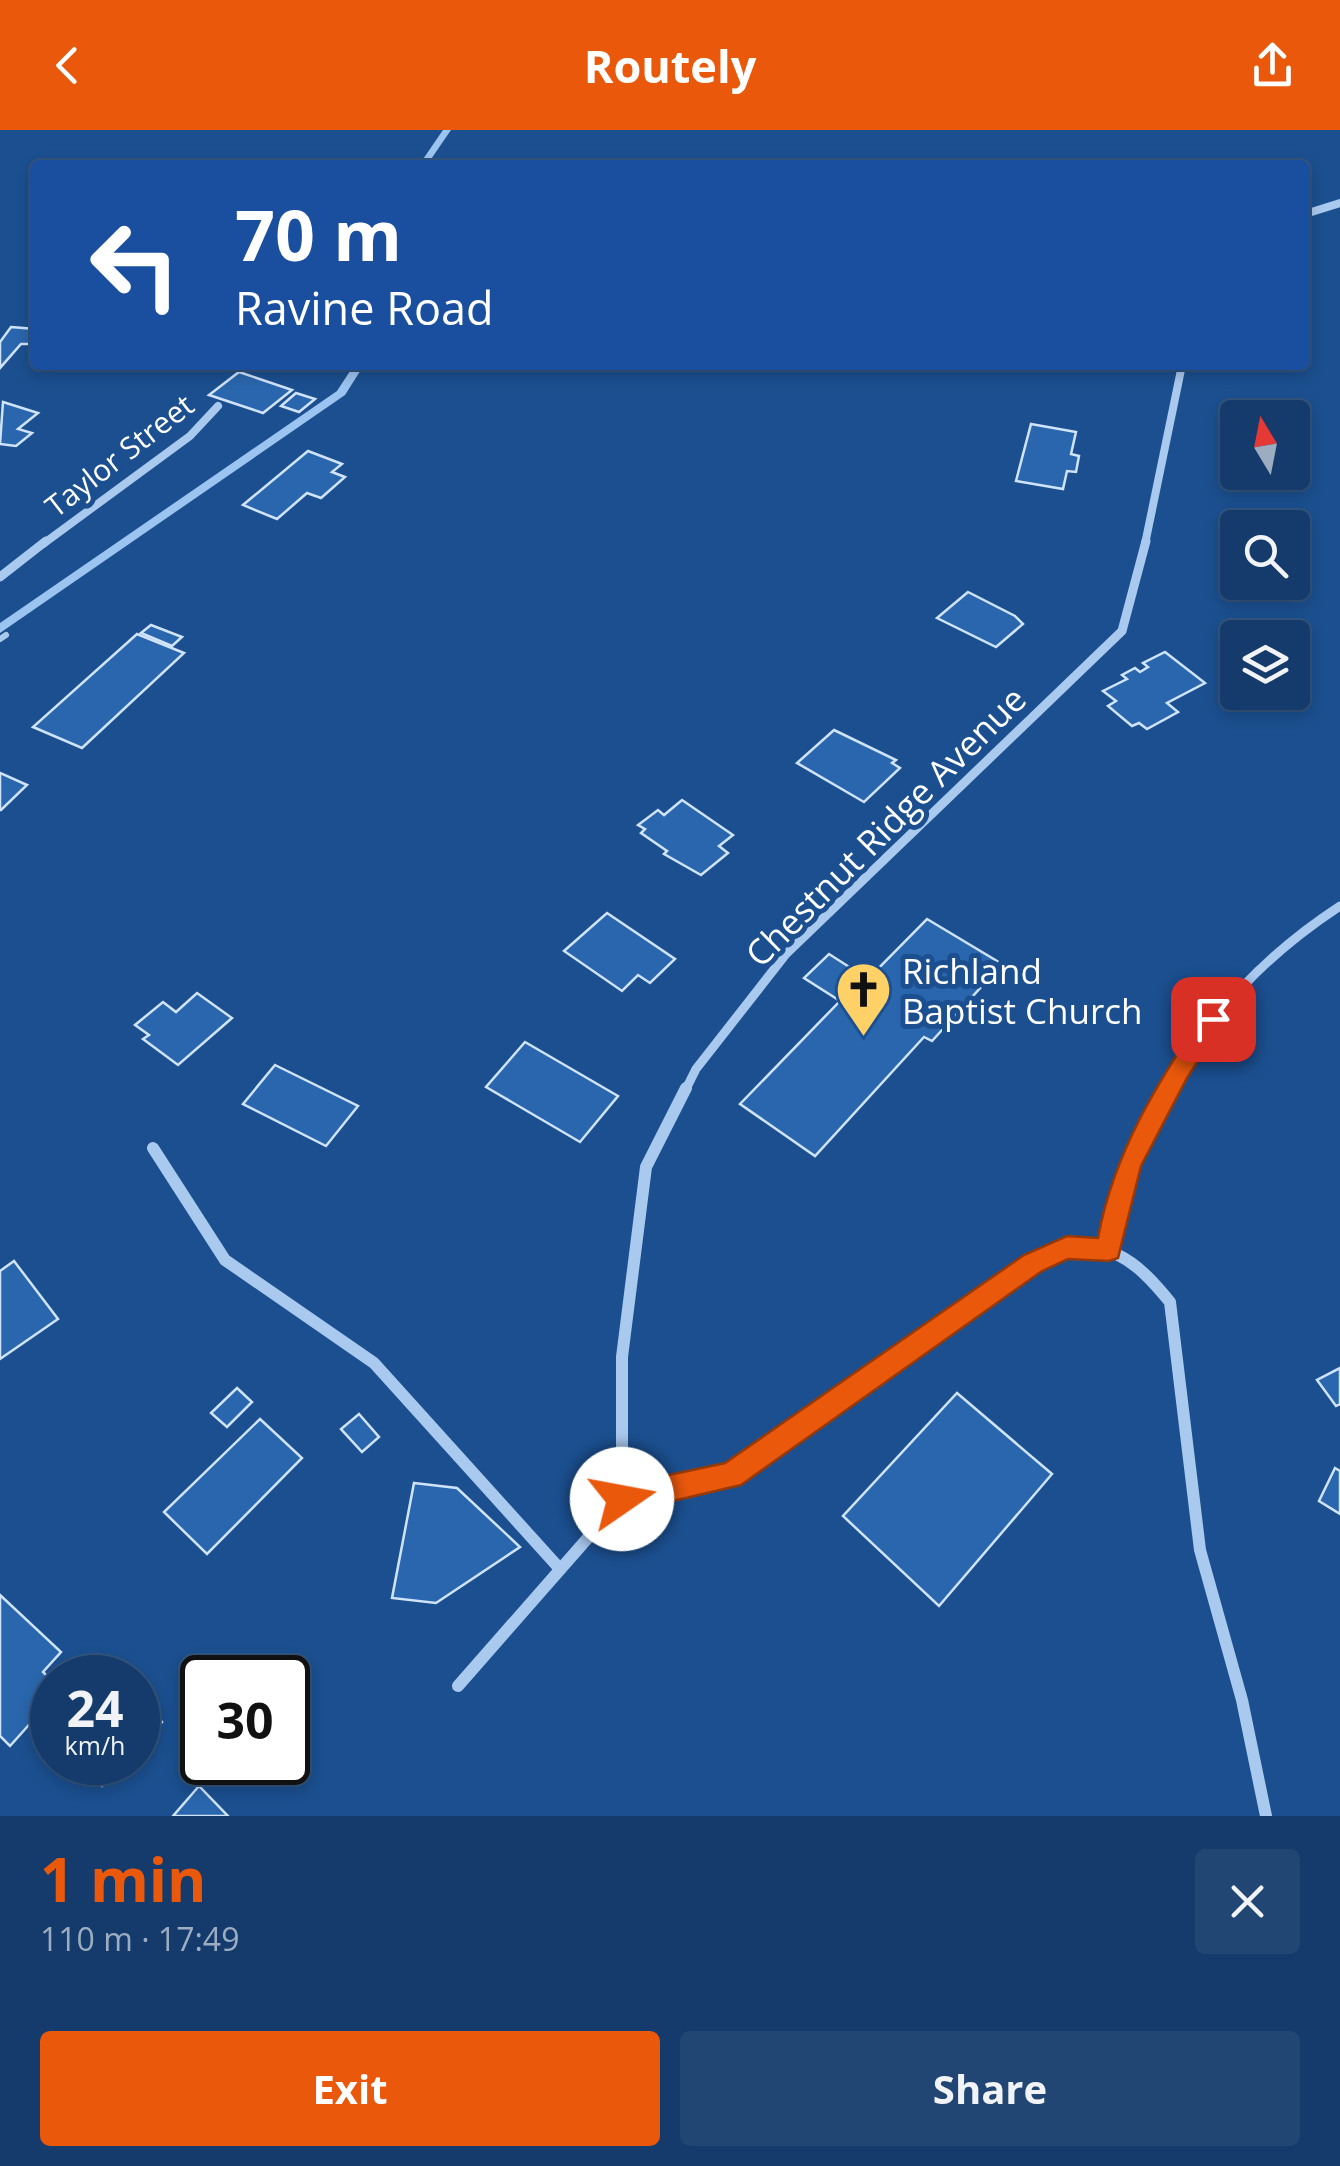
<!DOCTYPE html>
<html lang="en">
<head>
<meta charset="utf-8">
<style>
	body { margin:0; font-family:"Open Sans",sans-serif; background:#214673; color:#f1f3f6; height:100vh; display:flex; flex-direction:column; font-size:38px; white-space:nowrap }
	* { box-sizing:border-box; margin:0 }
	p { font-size:32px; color:#9dadc1 }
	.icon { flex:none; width:55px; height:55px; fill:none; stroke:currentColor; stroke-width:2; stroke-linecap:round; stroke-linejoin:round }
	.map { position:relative; height:1686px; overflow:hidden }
	.details { display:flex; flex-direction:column; background:#143b6b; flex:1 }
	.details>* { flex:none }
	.hud { position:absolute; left:30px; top:30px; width:1280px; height:210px; border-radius:10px; box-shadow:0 5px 15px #0003,0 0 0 2px #33557e; background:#1a4fa0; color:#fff; overflow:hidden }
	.needle { width:65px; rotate:350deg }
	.buttons { position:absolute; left:1220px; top:270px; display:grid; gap:20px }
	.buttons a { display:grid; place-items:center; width:90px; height:90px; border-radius:10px; background:#143b6b; box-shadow:0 5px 15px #0003,0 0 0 2px #33557e; font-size:50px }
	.speed { position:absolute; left:30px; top:1525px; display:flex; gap:20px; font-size:50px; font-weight:700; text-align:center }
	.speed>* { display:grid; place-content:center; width:130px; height:130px; border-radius:50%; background:#143b6b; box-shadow:0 5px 15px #0003,0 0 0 2px #33557e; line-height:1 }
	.speed small { font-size:25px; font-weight:400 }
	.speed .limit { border:5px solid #111; border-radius:15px; background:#fff; color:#111 }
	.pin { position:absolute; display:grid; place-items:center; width:85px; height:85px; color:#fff; margin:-42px; border-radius:20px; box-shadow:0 5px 15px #0006 }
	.me { position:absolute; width:110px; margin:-55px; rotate:78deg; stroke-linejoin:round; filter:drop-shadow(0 0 8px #0008) }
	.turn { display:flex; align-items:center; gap:35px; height:210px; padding:0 40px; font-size:45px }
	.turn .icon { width:130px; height:130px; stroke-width:2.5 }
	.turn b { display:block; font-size:70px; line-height:85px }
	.round { display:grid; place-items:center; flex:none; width:105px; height:105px; border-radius:10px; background:#214673 }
	.headline { display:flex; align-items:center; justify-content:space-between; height:170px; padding:0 40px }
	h1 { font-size:60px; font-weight:700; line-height:75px; color:#ea580c }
	.button { display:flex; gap:20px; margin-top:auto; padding:20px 40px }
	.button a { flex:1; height:115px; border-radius:10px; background:#ea580c; color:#fff; font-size:40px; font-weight:700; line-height:115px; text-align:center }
	.button a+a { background:#214673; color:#f1f3f6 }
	header { display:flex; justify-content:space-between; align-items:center; height:130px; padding:0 40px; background:#ea580c; color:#fff; font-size:45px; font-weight:700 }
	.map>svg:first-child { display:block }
</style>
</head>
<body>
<header><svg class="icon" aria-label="back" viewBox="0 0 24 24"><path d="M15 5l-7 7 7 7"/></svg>Routely<svg class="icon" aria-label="share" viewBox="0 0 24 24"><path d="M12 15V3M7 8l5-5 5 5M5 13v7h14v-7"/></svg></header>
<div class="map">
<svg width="1340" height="1686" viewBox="0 0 1340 1686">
	<rect width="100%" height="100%" fill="#1b4f8f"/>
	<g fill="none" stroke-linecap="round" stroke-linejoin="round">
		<!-- stream -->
		<g fill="#9cc4f0" fill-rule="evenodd">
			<path d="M443 0H451L427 35H419Z"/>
			<path d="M354 235H364L345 265 0 503V493L337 261Z"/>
		</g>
	</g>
	<!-- building -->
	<g fill="#2a66ad" stroke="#cfe3fa" stroke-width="2.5">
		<path d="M11 197 35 199V214H21L0 238V212Z"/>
		<path d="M239 242 292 260 263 283 209 265Z"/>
		<path d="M296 263 315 269 299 282 281 276Z"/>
		<path d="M3 272 38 283 18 299 32 303 16 316 0 314Z"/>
		<path d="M1031 294 1076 302 1071 324 1079 326 1076 342 1067 341 1063 359 1016 351Z"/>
		<path d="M308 321 342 334 332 342 345 347 321 368 307 363 277 389 243 375Z"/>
		<path d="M968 462 1015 486 1023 494 996 517 937 488Z"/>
		<path d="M151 495 182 507 172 516 141 503Z"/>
		<path d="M137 504 184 523 82 618 33 597Z"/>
		<path d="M1165 522 1205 553 1167 573 1178 582 1147 599 1139 593 1132 596 1108 576 1116 571 1103 561 1127 549 1122 545 1135 538 1140 542 1148 537 1143 533Z"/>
		<path d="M834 600 896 630 892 633 900 638 864 672 797 633Z"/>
		<path d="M0 643 27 655 1 680 0 679Z"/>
		<path d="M682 670 733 705 719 716 728 723 701 745 664 724 667 721 641 703 645 699 638 695 658 680 664 685Z"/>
		<path d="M607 783 675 829 650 853 638 845 622 861 564 821Z"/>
		<path d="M927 789 1002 834 932 911 924 907 815 1026 740 974 840 871 804 848 829 824 868 849Z"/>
		<path d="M197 863 232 888 178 935 143 909 149 905 135 895 163 872 176 882Z"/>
		<path d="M525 912 618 966 580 1012 486 957Z"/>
		<path d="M275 935 358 976 326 1016 243 974Z"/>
		<path d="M14 1131 58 1189 0 1229V1141Z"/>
		<path d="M1340 1238V1274L1336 1276 1317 1250Z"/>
		<path d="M237 1258 252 1272 227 1297 211 1283Z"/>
		<path d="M957 1263 1052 1344 939 1476 843 1386Z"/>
		<path d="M359 1284 379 1307 362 1322 341 1299Z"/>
		<path d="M260 1289 302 1328 207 1424 164 1382Z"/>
		<path d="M1335 1338 1340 1341V1384L1319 1371Z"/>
		<path d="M414 1353 457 1358 520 1417 436 1473 392 1468Z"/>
		<path d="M0 1465 61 1522 43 1542 52 1551V1569L10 1616 0 1606Z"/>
		<path d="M138 1567 162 1592 138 1618Z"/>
		<path d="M80 1632H124L102 1656Z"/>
		<path d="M199 1656 228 1686H173Z"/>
	</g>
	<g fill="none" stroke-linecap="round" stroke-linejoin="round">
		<!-- lane -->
		<path stroke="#a9c9ee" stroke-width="6" d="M0 509 6 505"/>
		<!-- street-far2 -->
		<g stroke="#a9c9ee" stroke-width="8">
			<path d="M1305 84 1340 73"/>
			<path d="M43 414 190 306 218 276"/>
			<path d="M1145 414 1182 235"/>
		</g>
		<!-- street-far1 -->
		<g stroke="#a9c9ee" stroke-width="9">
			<path d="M0 447 46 411"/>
			<path d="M685 961 696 939 786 824 1122 501 1146 411"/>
			<path d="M1166 961C1211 883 1265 825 1340 776"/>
		</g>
		<!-- street -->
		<g stroke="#a9c9ee" stroke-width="12">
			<path d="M153 1018 225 1130 374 1233 560 1439"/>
			<path d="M1109 1120 1138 1019 1167 958"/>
			<path d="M622 1369 731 1345 1050 1124C1108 1107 1134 1128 1170 1172L1200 1420 1242 1570 1266 1686"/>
			<path d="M458 1556 622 1369V1227L646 1037 686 958"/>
		</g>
	</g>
	<!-- route -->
	<path fill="#ea580c" stroke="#983908" stroke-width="2.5" d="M1213 879 1221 882 1225 889 1187 948 1141 1036 1118 1128 1109 1131 1068 1129 1042 1141 741 1355 622 1383 611 1379 607 1369 611 1359 622 1355 725 1333 1024 1125 1067 1106 1098 1108C1113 1024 1158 951 1205 882Z"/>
	<!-- icons -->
	<defs>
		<symbol id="church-pin" viewBox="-11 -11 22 30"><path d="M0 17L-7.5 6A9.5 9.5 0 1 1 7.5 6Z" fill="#ffd166" stroke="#1b4f8f"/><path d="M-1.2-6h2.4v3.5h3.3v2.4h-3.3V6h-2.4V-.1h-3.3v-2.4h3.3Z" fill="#111"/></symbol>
	</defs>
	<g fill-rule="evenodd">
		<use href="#church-pin" x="832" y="828" width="63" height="86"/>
	</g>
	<g text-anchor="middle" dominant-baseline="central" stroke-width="10" stroke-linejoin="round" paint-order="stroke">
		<!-- far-street labels -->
		<g font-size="30" fill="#fff" stroke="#1b4f8f">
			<text transform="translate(119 325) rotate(-38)">Taylor Street</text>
		</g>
		<!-- street labels -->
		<g font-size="35" fill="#fff" stroke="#1b4f8f">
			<text transform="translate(885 696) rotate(-45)">Chestnut Ridge Avenue</text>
		</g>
		<!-- poi labels -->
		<g font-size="35" fill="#fff" stroke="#1b4f8f" text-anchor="start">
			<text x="902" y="840">Richland<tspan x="902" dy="40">Baptist Church</tspan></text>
		</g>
	</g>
</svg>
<div class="buttons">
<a><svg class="needle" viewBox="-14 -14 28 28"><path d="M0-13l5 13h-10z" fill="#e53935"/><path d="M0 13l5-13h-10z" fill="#9dadc1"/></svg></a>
<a><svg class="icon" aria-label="search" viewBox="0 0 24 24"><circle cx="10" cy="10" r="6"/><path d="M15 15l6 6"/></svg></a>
<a><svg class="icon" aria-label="layers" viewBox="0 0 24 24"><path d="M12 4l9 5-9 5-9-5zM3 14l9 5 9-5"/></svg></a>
</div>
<div class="speed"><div>24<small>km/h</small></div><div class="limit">30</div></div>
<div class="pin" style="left:1213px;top:889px;background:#d93025"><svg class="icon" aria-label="arrive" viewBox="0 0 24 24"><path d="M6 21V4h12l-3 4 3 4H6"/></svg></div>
<svg class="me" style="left:622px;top:1369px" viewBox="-20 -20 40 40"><circle r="19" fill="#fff"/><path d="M0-13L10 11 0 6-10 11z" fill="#ea580c"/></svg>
<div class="hud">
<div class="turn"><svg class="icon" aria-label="left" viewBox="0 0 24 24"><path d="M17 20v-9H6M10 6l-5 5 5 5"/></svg><div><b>70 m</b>Ravine Road</div></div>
</div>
</div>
<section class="details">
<div class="headline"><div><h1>1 min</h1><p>110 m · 17:49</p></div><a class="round"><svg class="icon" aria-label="close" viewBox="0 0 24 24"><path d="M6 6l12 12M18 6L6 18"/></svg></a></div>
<div class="button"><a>Exit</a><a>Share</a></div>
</section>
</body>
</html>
